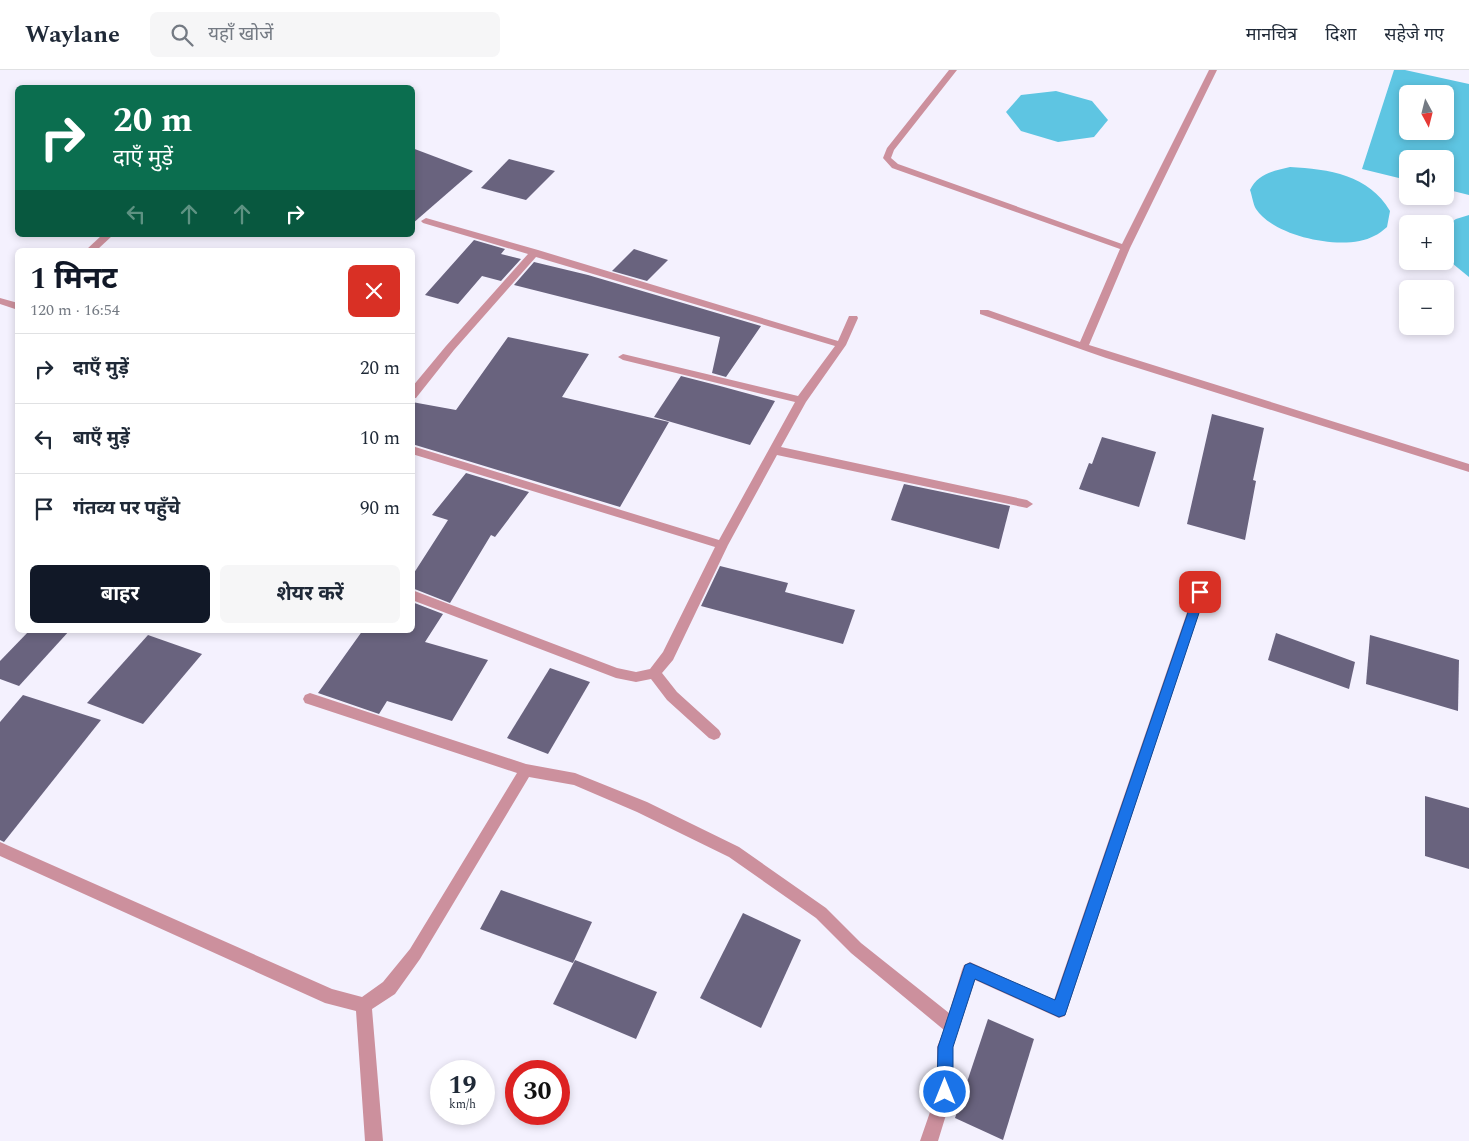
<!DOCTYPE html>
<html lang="hi">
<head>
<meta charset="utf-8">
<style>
	body { margin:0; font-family:Spectral,"Noto Sans Devanagari",serif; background:#f6f6f7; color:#1f2937; height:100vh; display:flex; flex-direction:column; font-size:19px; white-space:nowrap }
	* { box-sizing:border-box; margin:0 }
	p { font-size:16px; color:#747a83 }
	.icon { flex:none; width:28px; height:28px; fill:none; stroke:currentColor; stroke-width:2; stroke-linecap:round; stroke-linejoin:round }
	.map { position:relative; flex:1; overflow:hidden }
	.sheet { position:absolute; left:15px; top:178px; width:400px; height:385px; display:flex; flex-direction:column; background:#fff; border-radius:8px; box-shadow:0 2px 8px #0003 }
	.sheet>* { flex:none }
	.guide { position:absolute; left:15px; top:15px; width:400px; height:152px; border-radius:8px; box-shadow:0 2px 8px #0003; background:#0b6e4f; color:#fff; overflow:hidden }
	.needle { width:32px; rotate:173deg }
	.controls { position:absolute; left:1399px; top:15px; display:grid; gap:10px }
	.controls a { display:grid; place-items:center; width:55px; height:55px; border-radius:8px; background:#fff; box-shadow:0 2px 8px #0003; font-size:25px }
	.speed { position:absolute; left:430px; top:990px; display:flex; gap:10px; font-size:25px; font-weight:700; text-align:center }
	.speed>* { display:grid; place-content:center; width:65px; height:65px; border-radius:50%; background:#fff; box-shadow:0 2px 8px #0003; line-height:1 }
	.speed small { font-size:12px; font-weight:400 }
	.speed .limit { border:8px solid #d22; background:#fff; color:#111 }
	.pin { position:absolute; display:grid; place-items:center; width:42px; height:42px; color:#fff; margin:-21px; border-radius:10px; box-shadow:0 2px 8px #0006 }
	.me { position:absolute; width:55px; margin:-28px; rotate:0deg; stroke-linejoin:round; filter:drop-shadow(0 0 4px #0008) }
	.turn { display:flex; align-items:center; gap:18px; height:105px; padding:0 15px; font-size:22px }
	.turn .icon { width:65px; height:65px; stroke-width:2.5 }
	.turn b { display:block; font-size:35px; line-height:42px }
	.lanes { display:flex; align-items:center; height:48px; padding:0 15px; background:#0003; justify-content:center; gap:25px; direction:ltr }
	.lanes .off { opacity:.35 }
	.round { display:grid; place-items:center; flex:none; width:52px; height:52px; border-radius:8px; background:#f6f6f7 }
	.headline { display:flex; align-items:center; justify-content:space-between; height:85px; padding:0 15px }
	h1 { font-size:30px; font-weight:700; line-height:38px; color:#111827 }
	.primary-button { display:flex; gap:10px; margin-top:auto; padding:10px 15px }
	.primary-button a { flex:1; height:58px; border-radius:8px; background:#111827; color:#fff; font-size:20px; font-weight:700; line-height:58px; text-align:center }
	.primary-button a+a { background:#f6f6f7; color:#1f2937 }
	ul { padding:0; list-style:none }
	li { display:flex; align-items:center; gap:15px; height:70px; padding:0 15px; border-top:1px solid #e0e1e3 }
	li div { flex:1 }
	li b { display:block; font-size:19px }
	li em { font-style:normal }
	header { display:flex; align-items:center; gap:30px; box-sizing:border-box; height:70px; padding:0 25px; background:#fff; border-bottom:1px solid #e0e1e3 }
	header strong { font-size:24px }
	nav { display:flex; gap:28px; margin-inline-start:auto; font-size:18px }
	.search { width:350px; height:45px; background:#f6f6f7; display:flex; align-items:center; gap:12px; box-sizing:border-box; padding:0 18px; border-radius:8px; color:#747a83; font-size:19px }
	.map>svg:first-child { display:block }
</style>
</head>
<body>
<header>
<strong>Waylane</strong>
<div class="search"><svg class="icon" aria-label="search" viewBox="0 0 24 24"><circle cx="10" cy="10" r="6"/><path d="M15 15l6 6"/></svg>यहाँ खोजें</div>
<nav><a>मानचित्र</a><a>दिशा</a><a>सहेजे गए</a></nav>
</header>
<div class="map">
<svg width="1469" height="1071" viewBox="0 0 1469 1071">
	<rect width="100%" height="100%" fill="#f4f1fe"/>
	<!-- water -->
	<g fill="#5ec5e2" fill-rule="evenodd">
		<path d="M1394 0H1405L1469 14V125L1445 119V89H1408L1407 110 1362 99ZM1408 24H1445V61H1408Z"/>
		<path d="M1056 21 1092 31 1108 50 1094 67 1058 72 1021 61 1006 42 1021 25Z"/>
		<path d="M1290 97C1329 99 1369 105 1390 141L1387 157C1383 160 1379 164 1374 166 1345 182 1274 167 1256 139 1253 134 1252 125 1250 120 1258 103 1274 101 1290 97Z"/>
		<path d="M1469 145V207L1447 189 1445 185V156L1456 149Z"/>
	</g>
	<!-- building -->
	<g fill="#69637e">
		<path d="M412 78 473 101 412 154Z"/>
		<path d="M509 89 555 101 526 130 481 118Z"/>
		<path d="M474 170 505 179 501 184 521 189 501 211 482 206 458 234 425 225Z"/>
		<path d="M634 179 668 190 647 211 612 201Z"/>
		<path d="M534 192 588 205 761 256 726 307 712 303 720 267 514 215Z"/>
		<path d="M508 267 589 284 562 327 669 352 620 437 412 374V332L456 340Z"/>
		<path d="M681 306 720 316 775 331 750 375 654 347Z"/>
		<path d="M1212 344 1264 358 1253 410 1256 411 1245 470 1187 454Z"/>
		<path d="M1102 367 1156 382 1139 437 1079 419 1089 393 1092 394Z"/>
		<path d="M466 403 529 422 495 467 491 465 450 533 412 518V506L448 450 432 445Z"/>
		<path d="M904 414 1010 436 999 479 891 450Z"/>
		<path d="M720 496 788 513 785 522 855 540 843 574 701 536Z"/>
		<path d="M412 532 443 544 425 572 488 590 452 651 387 631 379 644 318 623 363 560H412Z"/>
		<path d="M30 560H70L19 616 0 609V591Z"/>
		<path d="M1276 563 1355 592 1349 619 1268 590Z"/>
		<path d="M148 565 202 584 143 654 87 633Z"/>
		<path d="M1370 565 1459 590 1458 641 1366 614Z"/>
		<path d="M550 598 590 612 548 684 507 668Z"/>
		<path d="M23 625 101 650 4 772 0 770V652Z"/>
		<path d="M1425 726 1469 738V799L1425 786Z"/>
		<path d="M501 820 592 852 573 893 480 859Z"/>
		<path d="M743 843 801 870 761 958 700 928Z"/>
		<path d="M575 890 657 922 636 969 553 934Z"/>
		<path d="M988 949 1034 969 1003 1070 955 1048Z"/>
	</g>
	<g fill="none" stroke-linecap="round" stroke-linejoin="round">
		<!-- minor -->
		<g fill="#cc909d" fill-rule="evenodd">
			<path d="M949 0H957L894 80 891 88 898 94 1122 174 1209 0H1217L1130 178 1089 275 1469 394V402L1106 288 980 244V240H988L1080 272 1120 179 892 98 883 88 887 78Z"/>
			<path d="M426 148 538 180 838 271 849 246H857L858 248 846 275 806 332 781 377 1027 430 1033 434 1027 438 777 385 728 475 673 590 662 603 677 622 719 660 721 664 719 668 714 670 709 668 667 630 651 609 636 612 616 608 412 530V520L617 598 636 602 650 599 663 582 715 477 412 384V376L719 470 795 332 623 290 618 287 623 284 798 326 835 276 536 187 454 280 416 328H412V317L446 276 528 184 423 153 421 151Z"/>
			<path d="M102 165H113L97 180H86Z"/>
			<path d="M0 228 18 233V240L0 234Z"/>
			<path d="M1200 517 1204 519 1206 522 1065 946 1059 948 975 910 953 977V1022L938 1071H920L937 1022V977L944 960 851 883 816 848 729 787 637 742 574 715 529 707 420 889 395 924 372 939 383 1071H365L356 941 325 933 0 786V772L332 919 362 927 383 912 410 879 517 703 305 633 303 629 305 625 310 623 526 694 575 703 647 732 739 777 826 838 861 873 949 943 962 900 964 895 970 892 1054 930 1194 522 1196 519Z"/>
		</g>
	</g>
	<!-- route -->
	<path fill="#1a73e8" stroke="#114b97" d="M1200 517 1206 522 1065 945 1059 947 975 909 953 977V1022L950 1027 945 1030 940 1027 937 1022 938 977 965 895 970 893 1055 930 1195 522Z"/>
</svg>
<div class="controls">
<a><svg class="needle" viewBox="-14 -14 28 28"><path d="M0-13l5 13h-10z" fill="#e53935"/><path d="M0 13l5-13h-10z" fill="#747a83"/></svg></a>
<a><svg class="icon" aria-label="sound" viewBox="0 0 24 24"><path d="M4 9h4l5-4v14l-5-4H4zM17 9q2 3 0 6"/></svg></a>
<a>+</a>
<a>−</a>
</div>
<div class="speed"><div>19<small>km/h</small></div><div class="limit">30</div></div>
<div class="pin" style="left:1200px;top:522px;background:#d93025"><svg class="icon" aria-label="arrive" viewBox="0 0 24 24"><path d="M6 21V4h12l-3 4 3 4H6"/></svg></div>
<svg class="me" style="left:945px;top:1022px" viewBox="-20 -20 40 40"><circle r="17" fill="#1a73e8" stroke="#fff" stroke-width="3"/><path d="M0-11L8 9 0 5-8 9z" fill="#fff"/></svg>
<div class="guide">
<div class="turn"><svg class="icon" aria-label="right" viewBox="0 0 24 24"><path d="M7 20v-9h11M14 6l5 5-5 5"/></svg><div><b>20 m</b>दाएँ मुड़ें</div></div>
<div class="lanes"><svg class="icon off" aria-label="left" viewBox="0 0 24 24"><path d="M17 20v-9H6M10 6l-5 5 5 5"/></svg><svg class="icon off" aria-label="ahead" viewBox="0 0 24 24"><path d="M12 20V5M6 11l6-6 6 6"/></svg><svg class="icon off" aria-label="ahead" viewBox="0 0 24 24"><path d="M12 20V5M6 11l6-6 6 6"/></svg><svg class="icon" aria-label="right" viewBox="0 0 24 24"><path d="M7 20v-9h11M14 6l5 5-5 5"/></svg></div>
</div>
<section class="sheet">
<div class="headline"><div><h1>1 मिनट</h1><p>120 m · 16:54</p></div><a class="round" style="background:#d93025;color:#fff"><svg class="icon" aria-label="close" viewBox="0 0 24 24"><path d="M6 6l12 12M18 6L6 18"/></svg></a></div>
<ul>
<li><svg class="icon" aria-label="right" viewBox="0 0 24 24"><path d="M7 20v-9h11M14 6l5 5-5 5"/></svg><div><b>दाएँ मुड़ें</b></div><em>20 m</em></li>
<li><svg class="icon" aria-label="left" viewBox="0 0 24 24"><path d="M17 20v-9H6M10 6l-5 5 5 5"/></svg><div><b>बाएँ मुड़ें</b></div><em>10 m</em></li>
<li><svg class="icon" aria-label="arrive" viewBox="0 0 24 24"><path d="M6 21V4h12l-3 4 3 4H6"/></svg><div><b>गंतव्य पर पहुँचे</b></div><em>90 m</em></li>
</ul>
<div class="primary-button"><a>बाहर</a><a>शेयर करें</a></div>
</section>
</div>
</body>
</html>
